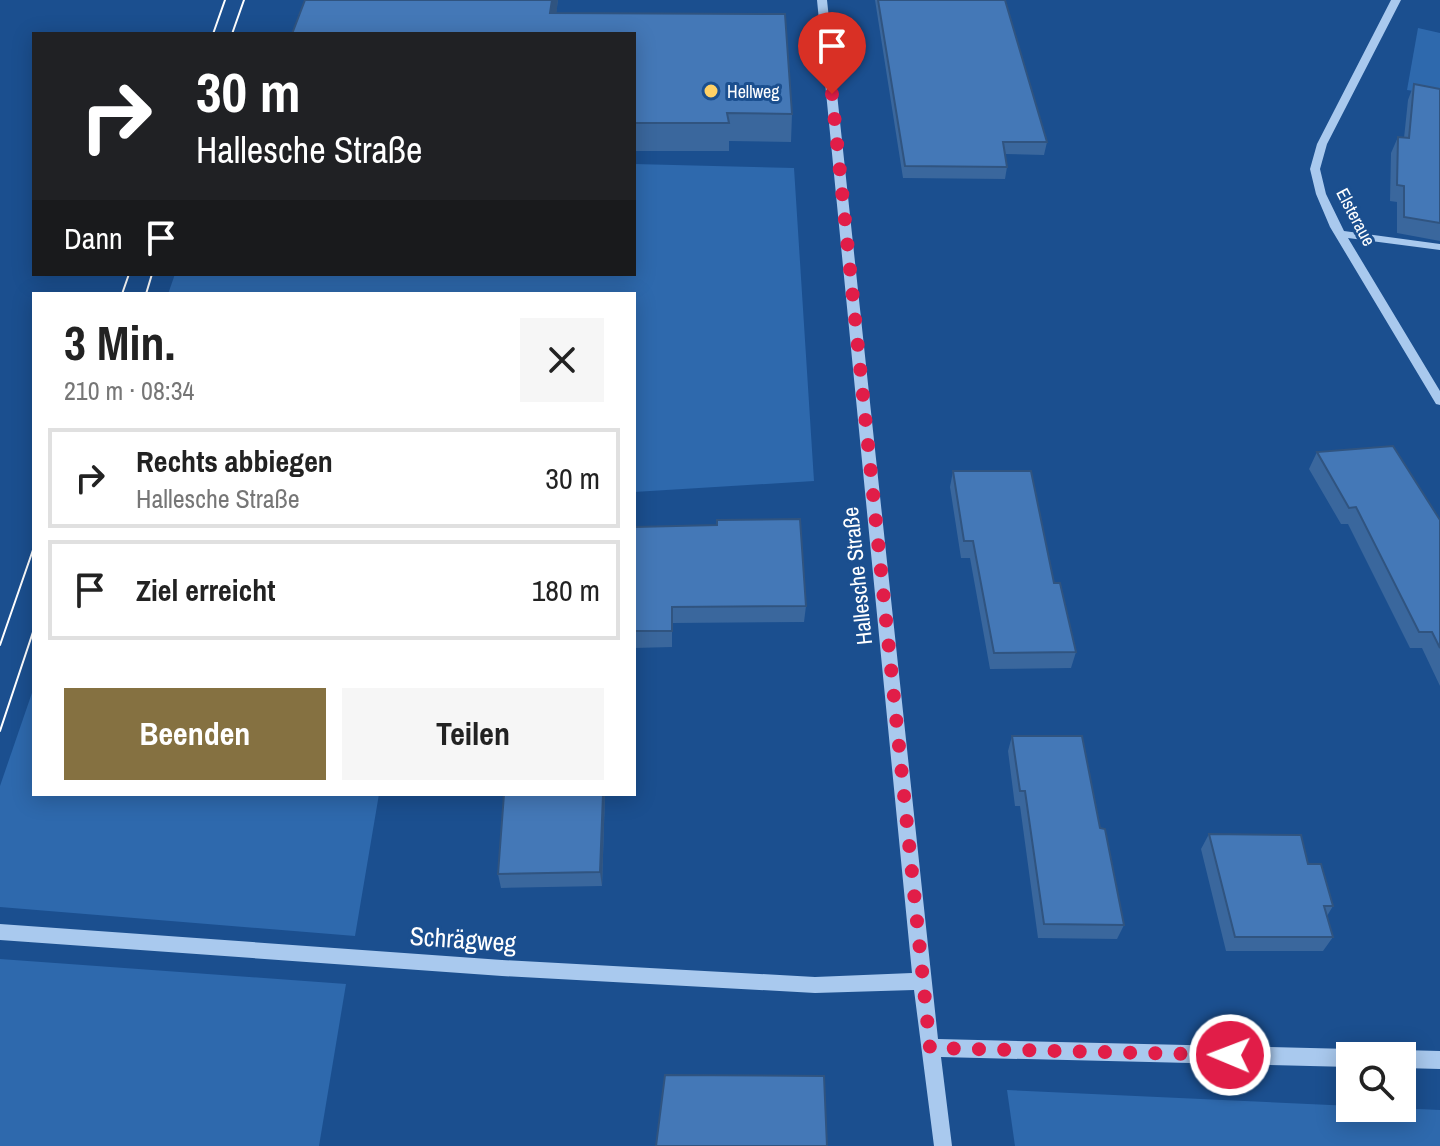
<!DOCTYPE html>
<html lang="de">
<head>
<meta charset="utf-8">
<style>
	body { margin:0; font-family:"Archivo Narrow",sans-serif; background:#f6f6f6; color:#222; height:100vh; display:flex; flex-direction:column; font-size:30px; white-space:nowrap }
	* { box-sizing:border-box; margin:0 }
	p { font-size:26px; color:#767676 }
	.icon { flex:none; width:44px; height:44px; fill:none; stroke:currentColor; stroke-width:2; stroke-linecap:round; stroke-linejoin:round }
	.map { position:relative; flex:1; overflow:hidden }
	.panel { position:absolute; left:32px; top:292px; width:604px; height:504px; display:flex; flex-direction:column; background:#fff; border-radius:0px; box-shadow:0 4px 20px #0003 }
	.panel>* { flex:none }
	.guide { position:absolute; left:32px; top:32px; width:604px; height:244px; border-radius:0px; box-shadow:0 4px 20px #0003; background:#202124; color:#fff; overflow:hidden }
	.buttons { position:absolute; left:1336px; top:1042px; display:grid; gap:16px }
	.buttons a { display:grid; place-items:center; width:80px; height:80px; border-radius:0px; background:#fff; box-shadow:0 4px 20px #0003; font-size:40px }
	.pin { position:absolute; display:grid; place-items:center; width:68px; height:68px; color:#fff; margin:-82px -34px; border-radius:50% 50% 50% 0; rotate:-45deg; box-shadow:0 0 8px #0007 }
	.pin .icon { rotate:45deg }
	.me { position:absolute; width:88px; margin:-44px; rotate:271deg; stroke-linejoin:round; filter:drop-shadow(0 0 6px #0008) }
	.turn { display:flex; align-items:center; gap:28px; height:168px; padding:0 32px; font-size:36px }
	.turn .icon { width:104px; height:104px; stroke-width:2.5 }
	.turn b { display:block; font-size:56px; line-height:68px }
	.then { display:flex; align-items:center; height:76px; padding:0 32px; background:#0003; gap:16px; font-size:30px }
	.round { display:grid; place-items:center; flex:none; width:84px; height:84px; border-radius:0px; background:#f6f6f6 }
	.overview { display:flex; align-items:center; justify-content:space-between; height:136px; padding:0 32px }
	h1 { font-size:48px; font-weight:700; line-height:60px }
	.cta { display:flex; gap:16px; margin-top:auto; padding:16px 32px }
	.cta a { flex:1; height:92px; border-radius:0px; background:#857141; color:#fff; font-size:32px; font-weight:700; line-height:92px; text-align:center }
	.cta a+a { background:#f6f6f6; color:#222 }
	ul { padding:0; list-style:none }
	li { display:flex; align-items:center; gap:24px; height:100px; margin:0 16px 12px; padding:0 16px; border:4px solid #e0e0e0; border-radius:0px }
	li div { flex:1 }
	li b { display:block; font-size:30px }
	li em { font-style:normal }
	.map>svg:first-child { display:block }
</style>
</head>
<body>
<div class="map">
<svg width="1440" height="1146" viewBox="0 0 1440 1146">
	<rect width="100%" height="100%" fill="#1b4f8f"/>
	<!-- green -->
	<g fill="#2e69ad">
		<path d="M1418 28 1440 33V95L1407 90Z"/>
		<path d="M634 164 794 168 814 481 634 492V294H168L175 274H634Z"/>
		<path d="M34 687V794H379L355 936 0 907V786Z"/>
		<path d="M0 959 346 984 319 1146H0Z"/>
		<path d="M1007 1090 1440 1110V1146H1015Z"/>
	</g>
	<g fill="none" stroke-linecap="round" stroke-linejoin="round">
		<!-- minor -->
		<g fill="#a9c9ee" fill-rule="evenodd">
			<path d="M817 0H827L938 1039 1350 1049 1356 1052 1358 1056H1350V1067L941 1057 952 1146H934L914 990 815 993 502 976 0 940V924L502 960 815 977 912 973Z"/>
			<path d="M1391 0H1401L1327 144 1320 169 1326 194 1344 231 1440 244V250L1348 238 1440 391V405L1436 404 1330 227 1316 194 1310 169 1317 144Z"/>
			<path d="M1402 1050 1440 1051V1069L1402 1068V1056H1394L1396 1053Z"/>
		</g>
		<!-- tram -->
		<g stroke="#fff" stroke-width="2">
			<path d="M213 34 225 0"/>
			<path d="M232 34 244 0"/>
			<path d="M122 294 129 274"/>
			<path d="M146 294 152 274"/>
			<path d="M0 645 34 547"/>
			<path d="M0 731 34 629"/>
		</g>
	</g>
	<!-- wall -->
	<g fill="#3a679d">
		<path d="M305 0H558L556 13 785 14 792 114 791 142 729 141V151H634V34H292Z"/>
		<path d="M875 0H1005L1047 142 1044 155 1005 154 1007 167 1005 179 903 178Z"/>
		<path d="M1414 84 1440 89V241L1397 233V202L1390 201 1391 153 1398 137 1404 138 1408 100Z"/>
		<path d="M1317 452 1440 520V686L1422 648H1410L1348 524H1341L1309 469Z"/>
		<path d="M953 471 1054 583 1076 652 1071 668 990 669 970 558H961L950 487Z"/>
		<path d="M634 527 806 606 804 622 672 623V647L634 648Z"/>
		<path d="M1012 736 1100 828 1124 925 1117 939 1038 938 1020 806H1015L1008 751Z"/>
		<path d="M504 794H605L602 886 501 888 498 874Z"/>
		<path d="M1209 834 1308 864 1333 906 1327 916 1333 937 1323 951H1226L1201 849Z"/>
	</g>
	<!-- shaded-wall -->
	<g fill="#305480">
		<path d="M552 0H558L554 34 550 13Z"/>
		<path d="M603 794H605L602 886 600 872Z"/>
	</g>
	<!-- building -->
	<g fill="#4478b7" stroke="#305480" stroke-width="2">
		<path d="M305 0H552L550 13 785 14 792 114 727 113 729 123H634V34H292Z"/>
		<path d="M878 0H1005L1047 142H1003L1007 167 905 166Z"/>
		<path d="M1414 84 1440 89V223L1404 217V186L1397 185 1398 137 1409 138Z"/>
		<path d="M1393 446 1440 520V648L1432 632H1419L1356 507 1349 508 1317 452Z"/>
		<path d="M953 471H1031L1054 583H1060L1076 652 994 653 973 541H964Z"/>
		<path d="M800 519 806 606 672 607V631H634V527L717 525V520Z"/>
		<path d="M1012 736H1082L1100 828 1105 829 1124 925 1044 924 1025 791H1020Z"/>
		<path d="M504 794H603L600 872 498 874Z"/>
		<path d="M1209 834 1301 835 1308 864H1321L1333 906H1324L1333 937H1235Z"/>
		<path d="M665 1075 824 1076 827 1146H656Z"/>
	</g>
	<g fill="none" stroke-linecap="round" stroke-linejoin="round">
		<!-- route -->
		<path stroke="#e11d48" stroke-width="14" stroke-dasharray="0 25.2" d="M832 94 930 1048 1230 1055"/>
	</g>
	<!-- markers -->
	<circle fill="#ffd166" stroke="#1b4f8f" stroke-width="3" cx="711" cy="91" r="8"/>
	<g text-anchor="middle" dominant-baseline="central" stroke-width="6" stroke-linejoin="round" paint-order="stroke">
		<!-- far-poi labels -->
		<g font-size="18" fill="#fff" stroke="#1b4f8f" text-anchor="start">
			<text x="727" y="91">Hellweg</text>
		</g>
		<!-- far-street labels -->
		<g font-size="18" fill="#fff" stroke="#1b4f8f">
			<text transform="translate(1356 217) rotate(62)">Elsteraue</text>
		</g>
		<!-- street labels -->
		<g font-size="22" fill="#fff" stroke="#1b4f8f">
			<text transform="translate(857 576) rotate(-96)">Hallesche Straße</text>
		</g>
		<!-- near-street labels -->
		<g font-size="26" fill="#fff" stroke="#1b4f8f">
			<text transform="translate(463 939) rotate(4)">Schrägweg</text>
		</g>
	</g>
</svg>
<div class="buttons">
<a><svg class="icon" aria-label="search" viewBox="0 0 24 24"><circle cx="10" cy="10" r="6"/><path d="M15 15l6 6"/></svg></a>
</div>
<div class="pin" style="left:832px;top:94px;background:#d93025"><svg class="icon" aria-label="arrive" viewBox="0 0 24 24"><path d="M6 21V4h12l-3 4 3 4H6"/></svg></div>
<svg class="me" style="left:1230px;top:1055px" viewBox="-20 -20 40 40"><circle r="17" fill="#e11d48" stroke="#fff" stroke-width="3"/><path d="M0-11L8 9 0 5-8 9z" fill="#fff"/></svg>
<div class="guide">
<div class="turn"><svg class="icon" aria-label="right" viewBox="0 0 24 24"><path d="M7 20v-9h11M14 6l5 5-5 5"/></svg><div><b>30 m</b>Hallesche Straße</div></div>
<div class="then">Dann<svg class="icon" aria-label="arrive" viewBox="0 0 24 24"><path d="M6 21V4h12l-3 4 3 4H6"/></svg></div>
</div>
<section class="panel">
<div class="overview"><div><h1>3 Min.</h1><p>210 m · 08:34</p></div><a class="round"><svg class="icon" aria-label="close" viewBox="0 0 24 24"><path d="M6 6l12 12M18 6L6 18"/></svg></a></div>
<ul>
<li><svg class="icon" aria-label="right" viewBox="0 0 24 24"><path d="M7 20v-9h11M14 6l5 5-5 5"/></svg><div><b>Rechts abbiegen</b><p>Hallesche Straße</p></div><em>30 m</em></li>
<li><svg class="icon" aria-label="arrive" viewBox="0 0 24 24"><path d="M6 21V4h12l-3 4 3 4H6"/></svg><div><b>Ziel erreicht</b></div><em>180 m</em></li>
</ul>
<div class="cta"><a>Beenden</a><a>Teilen</a></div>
</section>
</div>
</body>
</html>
